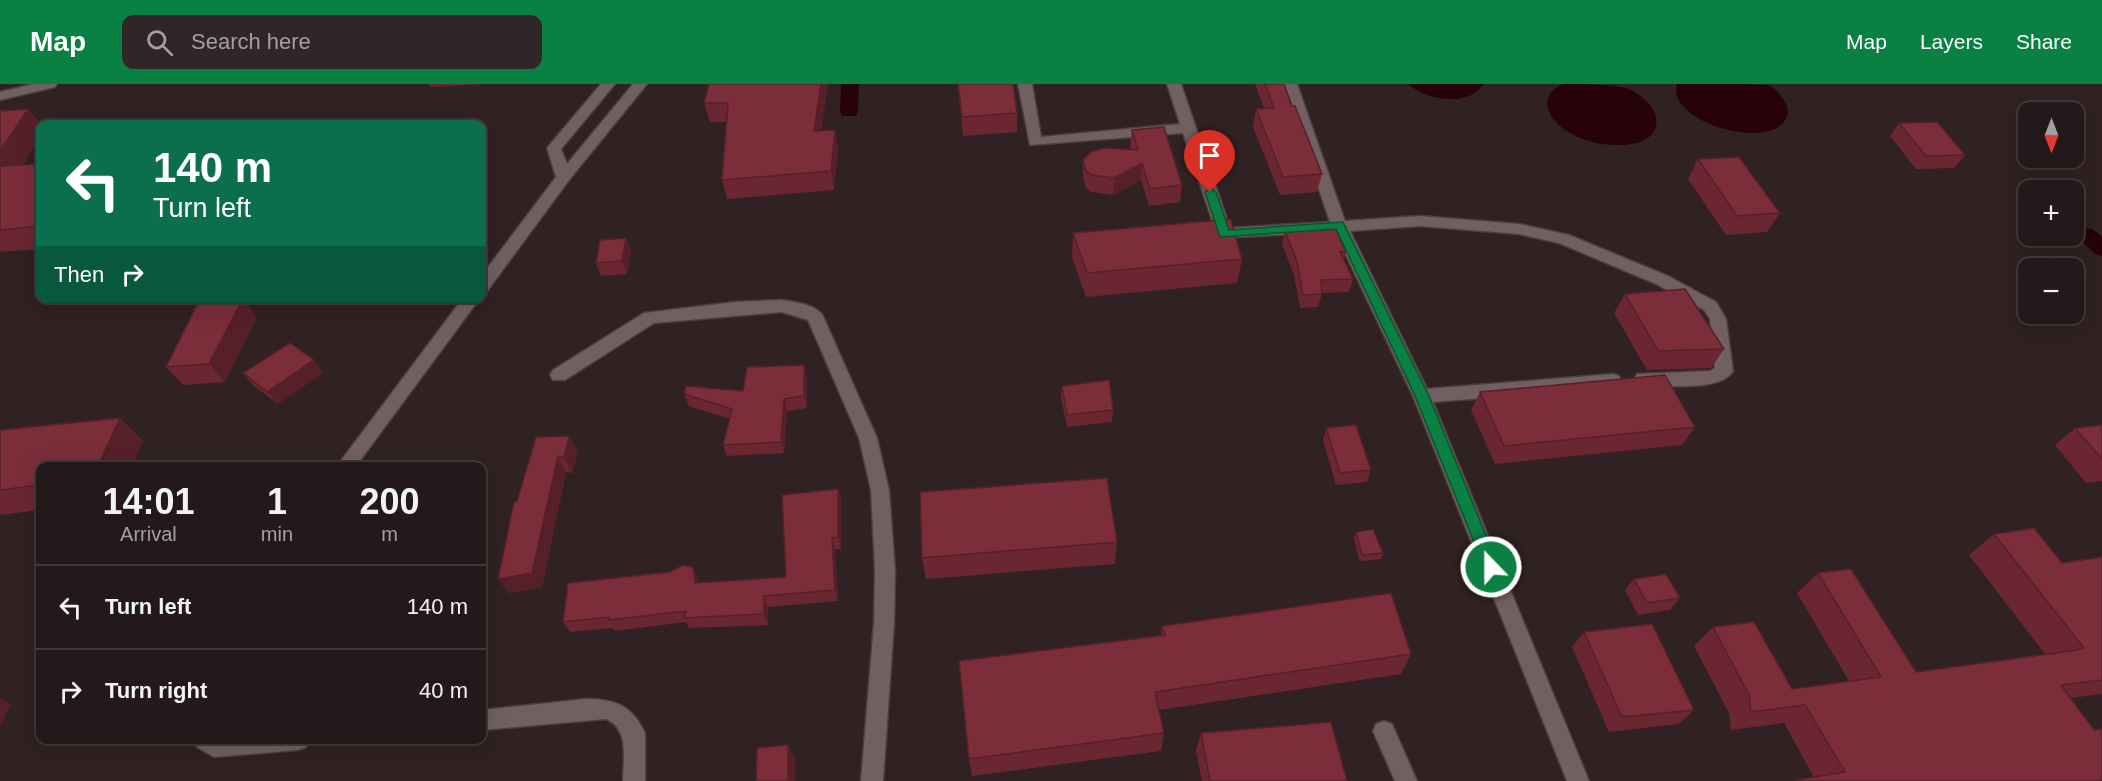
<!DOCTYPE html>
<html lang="en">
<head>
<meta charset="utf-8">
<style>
	body { margin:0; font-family:Helvetica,sans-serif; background:#302627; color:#f1f3f6; height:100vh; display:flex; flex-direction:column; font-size:22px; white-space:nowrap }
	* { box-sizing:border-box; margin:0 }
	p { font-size:20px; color:#a3a0a2 }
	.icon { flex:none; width:33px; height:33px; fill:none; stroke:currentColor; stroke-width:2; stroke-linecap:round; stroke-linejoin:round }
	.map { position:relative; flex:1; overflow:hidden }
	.details { position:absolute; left:36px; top:378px; width:450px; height:282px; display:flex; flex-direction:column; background:#24191a; border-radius:12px; box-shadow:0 6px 24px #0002,0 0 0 2px #413839 }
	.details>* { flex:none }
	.guide { position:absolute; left:36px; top:36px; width:450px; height:183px; border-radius:12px; box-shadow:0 6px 24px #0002,0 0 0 2px #413839; background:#0b6e4f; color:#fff; overflow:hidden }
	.needle { width:39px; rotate:180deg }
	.buttons { position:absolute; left:2018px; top:18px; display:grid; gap:12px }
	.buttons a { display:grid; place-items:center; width:66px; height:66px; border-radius:12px; background:#24191a; box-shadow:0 6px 24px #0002,0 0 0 2px #413839; font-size:30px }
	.pin { position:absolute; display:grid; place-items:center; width:51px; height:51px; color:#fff; margin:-62px -26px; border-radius:50% 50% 50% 0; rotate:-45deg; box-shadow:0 0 6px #0007 }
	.pin .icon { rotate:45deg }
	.me { position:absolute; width:66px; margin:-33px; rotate:338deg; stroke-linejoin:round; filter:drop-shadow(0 0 4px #0008) }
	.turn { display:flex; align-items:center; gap:21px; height:126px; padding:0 18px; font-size:27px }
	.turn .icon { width:78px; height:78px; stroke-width:2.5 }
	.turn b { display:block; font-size:42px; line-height:51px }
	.then { display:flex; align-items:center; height:57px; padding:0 18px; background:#0003; gap:12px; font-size:22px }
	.eta { display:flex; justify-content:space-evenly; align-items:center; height:102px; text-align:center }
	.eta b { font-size:36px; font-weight:600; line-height:42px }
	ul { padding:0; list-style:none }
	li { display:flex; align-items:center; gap:18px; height:84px; padding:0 18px; border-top:2px solid #413839 }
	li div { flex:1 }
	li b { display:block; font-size:22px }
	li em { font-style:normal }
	header { display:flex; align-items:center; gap:36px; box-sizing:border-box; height:84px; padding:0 30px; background:#0b8043; color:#fff }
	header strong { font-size:28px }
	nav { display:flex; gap:33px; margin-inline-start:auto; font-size:21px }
	.search { width:420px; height:54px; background:#302627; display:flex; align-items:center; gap:15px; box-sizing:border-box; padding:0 21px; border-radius:12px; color:#a3a0a2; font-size:22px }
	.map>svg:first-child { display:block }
</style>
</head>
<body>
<header>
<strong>Map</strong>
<div class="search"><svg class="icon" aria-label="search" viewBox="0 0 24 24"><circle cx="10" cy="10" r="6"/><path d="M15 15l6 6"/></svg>Search here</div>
<nav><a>Map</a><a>Layers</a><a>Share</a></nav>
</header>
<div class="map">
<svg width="2102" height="697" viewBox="0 0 2102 697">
	<rect width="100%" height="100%" fill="#302122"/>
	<!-- water -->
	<g fill="#280209">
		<path d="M1408 0H1483C1469 24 1426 16 1408 0Z"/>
		<path d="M1563 0C1583 0 1608 0 1627 4 1670 24 1666 63 1616 61 1600 61 1585 57 1572 50 1550 39 1534 12 1563 0Z"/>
		<path d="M1677 0C1693 0 1759 0 1769 1 1776 5 1781 11 1785 18 1788 23 1789 29 1786 35 1767 68 1665 37 1677 0Z"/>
	</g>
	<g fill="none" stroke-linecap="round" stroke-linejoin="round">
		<!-- canal -->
		<g fill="#280209" fill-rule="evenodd">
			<path d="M841 0H859L858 28 856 32H842L840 28Z"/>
			<path d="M2073 143 2093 145 2102 153V172L2095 170 2081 157 2066 155 2064 152H2073Z"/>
		</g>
		<defs>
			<g id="minor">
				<path d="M33 0H57L55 3 0 16V8Z"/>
				<path d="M601 0H615L561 65 567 80 633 0H647L569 96 488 206 482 208V191L556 93 547 64Z"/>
				<path d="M1018 0H1032L1041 53 1180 40 1167 0H1181L1230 144 1330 138 1283 0H1297L1345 137 1420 132 1519 140 1569 151 1668 192 1716 218 1726 235 1733 287C1721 308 1665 301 1643 302L1637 300 1634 295 1637 290 1710 287 1715 284 1710 235 1704 226 1656 200 1559 159 1519 150 1420 142 1350 147 1427 305 1613 290 1619 292 1622 297 1619 302 1613 304 1433 318 1589 697H1567L1413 312 1335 148 1218 154 1183 49 1030 61Z"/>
				<path d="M463 214H480L356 382H337Z"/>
				<path d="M781 216C794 218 816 220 823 232L877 354 889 406 895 486 894 539 883 697H861L874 539 875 486 871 406 859 354 808 236 781 228 654 239 565 296H553L550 291 553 286 644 229 735 218Z"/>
				<path d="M586 615C615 615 632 621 645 649V697H623C623 675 630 645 606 635L482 646V626Z"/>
				<path d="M1384 637 1392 640 1417 697H1395L1373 647 1376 640Z"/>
				<path d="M194 656H309L306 663 298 666 214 673 197 663Z"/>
			</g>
		</defs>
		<!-- minor casing -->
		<use href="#minor" stroke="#4a3e3f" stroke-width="3"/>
		<!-- minor -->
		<use href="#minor" fill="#715f61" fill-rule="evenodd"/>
	</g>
	<!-- wall -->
	<g fill="#6a2732">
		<path d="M429 0H484L431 3Z"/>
		<path d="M828 0 821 46H835L838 65 834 106 727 115 722 96 726 38H710L704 19Z"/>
		<path d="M958 0 1017 29V48L963 52Z"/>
		<path d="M1255 0H1284L1292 22 1322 90 1317 108 1280 111 1253 43 1256 25H1264Z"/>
		<path d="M28 25 41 40 40 53 23 81 40 80V165L0 168V27Z"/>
		<path d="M1899 39 1965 71 1954 84 1916 85 1890 52Z"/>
		<path d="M1132 46 1182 101 1180 118 1149 122 1141 96 1113 111 1091 108 1086 104 1083 93V76L1131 66 1130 63Z"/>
		<path d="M1698 75 1780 129 1767 148 1726 151 1688 95Z"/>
		<path d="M1285 147 1346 168 1344 176 1353 195 1349 208 1322 209 1318 223 1300 224 1294 191 1282 160Z"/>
		<path d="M1073 149 1242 175 1237 199 1086 213 1072 173Z"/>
		<path d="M631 167 627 190 601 192 596 179Z"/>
		<path d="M1625 210 1724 265 1711 284 1647 286 1614 229Z"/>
		<path d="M257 233 225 298 183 301 166 283Z"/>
		<path d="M314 276 323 289 278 320 254 302 243 289Z"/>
		<path d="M807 293V324L787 327 784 369 727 372 723 361 730 335 689 322 684 310 743 307Z"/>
		<path d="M1062 302 1113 326 1112 338 1067 343 1061 314Z"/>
		<path d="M1480 308 1695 343 1682 361 1495 380 1471 326Z"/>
		<path d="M120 334 143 357 40 382V426L0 431V346Z"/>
		<path d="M2102 341V397L2086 399 2055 361 2075 344Z"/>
		<path d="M1326 344 1371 386 1367 398 1336 401 1323 356Z"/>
		<path d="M536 353 578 368 572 389 566 388 542 503 509 509 498 495 517 417Z"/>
		<path d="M838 405 841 416V465H835L838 517 768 523V541L689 544 686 538 615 547 613 544 570 548 563 538 698 494 699 499 786 493Z"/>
		<path d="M1356 448 1383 469 1381 475 1359 477 1354 454Z"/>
		<path d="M1994 450 2062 479 2102 473V610L2071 614 2102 697H1795L1814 693 1784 639 1731 646 1729 629 1694 562 1713 543 1792 605 1849 597 1797 509 1818 489 1916 588 2045 570 1969 471Z"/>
		<path d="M1117 458 1115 480 926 495 922 474Z"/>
		<path d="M1634 495 1680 514 1670 526 1638 531 1625 506Z"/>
		<path d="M1162 542 1411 570 1401 590 1159 626 1164 649 1161 667 972 692 969 675 1161 551Z"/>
		<path d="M1584 548 1694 626 1679 640 1609 648 1572 563Z"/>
		<path d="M1201 649 1347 697H1202L1196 667Z"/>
	</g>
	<!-- shaded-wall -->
	<g fill="#562029">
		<path d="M821 0H828L818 66 814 47Z"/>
		<path d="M28 25 41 40 40 53 8 104 0 95V67Z"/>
		<path d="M835 46 838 65 834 106 831 87Z"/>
		<path d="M1142 79 1141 96 1113 111 1114 94Z"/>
		<path d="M626 154 631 167 627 190 622 177Z"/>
		<path d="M243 214 257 233 225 298 209 280Z"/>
		<path d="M314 276 323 289 278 320 267 308Z"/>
		<path d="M804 281 807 293V324L804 312Z"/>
		<path d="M784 315 787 327 784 369 781 358Z"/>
		<path d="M120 334 143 357 132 382H98Z"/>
		<path d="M569 352 578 368 572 389 564 374Z"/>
		<path d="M558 372 566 388 542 503 509 509 498 495Z"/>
		<path d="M838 405 841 416V465L838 453Z"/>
		<path d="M832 454 835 465 838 517 835 506Z"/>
		<path d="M693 483 698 494 700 510 695 499Z"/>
		<path d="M764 512 768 523V541L764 530Z"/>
		<path d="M0 614 11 620 0 643Z"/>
		<path d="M788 661 795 675V697H788Z"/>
	</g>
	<!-- building -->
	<g fill="#7b2d3a" stroke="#562029" stroke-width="1.5">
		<path d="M709 0H821L814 47 835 46 831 87 722 96 728 19H704Z"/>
		<path d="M958 0H1013L1017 29 962 33Z"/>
		<path d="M1265 0H1284L1292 22H1295L1322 90 1283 93 1256 25 1274 24Z"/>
		<path d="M28 25 0 67V27Z"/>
		<path d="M1937 38 1965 71 1926 72 1899 39Z"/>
		<path d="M1164 43 1182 101 1150 105 1142 79 1114 94 1091 91 1086 87 1083 76 1091 68 1104 64 1138 66 1132 46Z"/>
		<path d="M1739 73 1780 129 1737 132 1698 75Z"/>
		<path d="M40 80V142L0 146V82Z"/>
		<path d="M1231 135 1242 175 1087 189 1073 149Z"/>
		<path d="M1335 142 1346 168H1340L1353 195 1321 196 1322 210 1303 211 1297 178 1285 147Z"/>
		<path d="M626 154 622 177 596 179 600 156Z"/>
		<path d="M1685 205 1724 265 1658 267 1625 210Z"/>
		<path d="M243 214 209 280 166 283 199 217Z"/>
		<path d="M290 259 314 276 267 308 243 289Z"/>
		<path d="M804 281V312L784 315 781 358 723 361 732 325 684 310 686 302 743 307 747 283Z"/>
		<path d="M1665 291 1695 343 1504 362 1480 308Z"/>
		<path d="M1109 296 1113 326 1067 331 1062 302Z"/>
		<path d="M120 334 98 382H40V401L0 406V346Z"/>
		<path d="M1356 341 1371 386 1340 389 1326 344Z"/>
		<path d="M2102 341V375L2075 344Z"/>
		<path d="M569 352 564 374 558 372 532 489 498 495 514 418 517 417 536 353Z"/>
		<path d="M1107 394 1117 458 922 474 920 408Z"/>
		<path d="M838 405V453L832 454 835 506 764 512V530L684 534 686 527 608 536 609 533 563 538 568 499 670 488 683 481 693 483 695 499 786 493 782 411Z"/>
		<path d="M2034 444 2062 479 2102 473V596L2061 601 2094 646 2102 645V697H1797L1796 696 1845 688 1805 621 1751 628 1749 611 1713 543 1754 538 1792 605 1881 593 1818 489 1851 485 1916 588 2071 567 2084 564 1994 450Z"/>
		<path d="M1373 445 1383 469 1362 471 1356 448Z"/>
		<path d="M1666 490 1680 514 1647 519 1634 495Z"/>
		<path d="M1391 509 1411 570 1155 608 1164 649 969 675 959 577 1165 551 1162 542Z"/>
		<path d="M1652 540 1694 626 1622 633 1584 548Z"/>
		<path d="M1331 638 1347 697H1210L1201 649Z"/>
		<path d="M788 661V697H756L757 664Z"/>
	</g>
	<!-- route -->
	<path fill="#0b8043" stroke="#07532c" stroke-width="1.5" d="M1210 104 1216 108 1229 146 1343 138 1429 312 1499 483 1497 488H1486L1484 483 1415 312 1336 145 1220 153 1205 108Z"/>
</svg>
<div class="buttons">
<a><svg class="needle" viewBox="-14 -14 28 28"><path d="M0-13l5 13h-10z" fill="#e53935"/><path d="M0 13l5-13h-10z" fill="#a3a0a2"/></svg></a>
<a>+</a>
<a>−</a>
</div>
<div class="pin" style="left:1210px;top:108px;background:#d93025"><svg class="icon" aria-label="arrive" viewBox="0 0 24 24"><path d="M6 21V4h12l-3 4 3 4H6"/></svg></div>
<svg class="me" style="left:1491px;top:483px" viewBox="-20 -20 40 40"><circle r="17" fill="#0b8043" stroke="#fff" stroke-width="3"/><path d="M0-11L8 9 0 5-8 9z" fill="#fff"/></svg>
<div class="guide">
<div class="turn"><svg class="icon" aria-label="left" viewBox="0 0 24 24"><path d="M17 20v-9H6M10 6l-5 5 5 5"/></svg><div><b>140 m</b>Turn left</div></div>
<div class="then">Then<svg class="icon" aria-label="right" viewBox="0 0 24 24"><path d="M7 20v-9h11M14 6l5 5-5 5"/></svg></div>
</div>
<section class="details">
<div class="eta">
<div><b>14:01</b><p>Arrival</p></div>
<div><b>1</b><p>min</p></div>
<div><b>200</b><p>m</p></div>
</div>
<ul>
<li><svg class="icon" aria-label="left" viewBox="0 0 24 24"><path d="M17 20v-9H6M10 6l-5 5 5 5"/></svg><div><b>Turn left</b></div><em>140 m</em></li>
<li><svg class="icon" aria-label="right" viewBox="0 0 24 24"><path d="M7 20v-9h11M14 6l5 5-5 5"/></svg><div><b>Turn right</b></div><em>40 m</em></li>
</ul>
</section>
</div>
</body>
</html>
